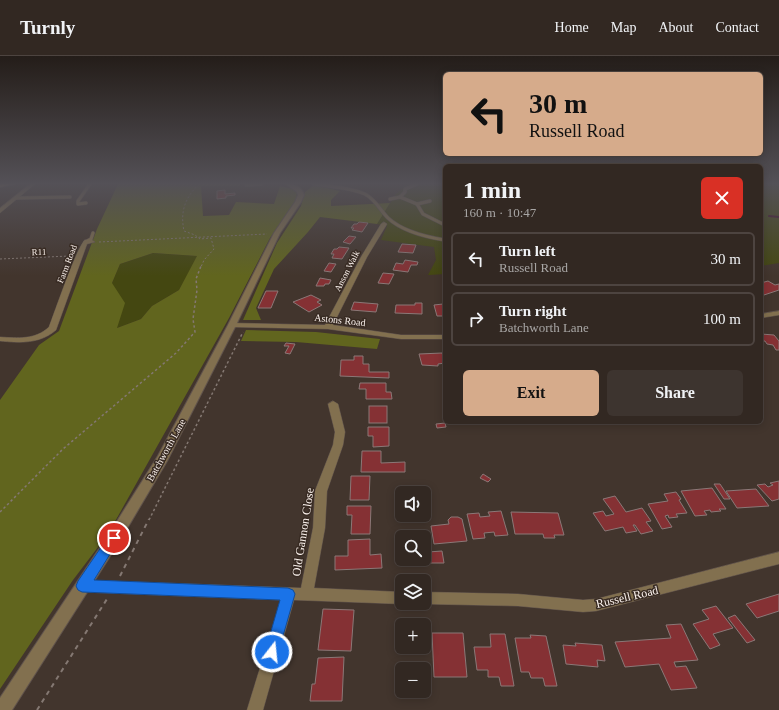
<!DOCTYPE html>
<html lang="en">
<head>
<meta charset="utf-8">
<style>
	body { margin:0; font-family:Georgia,serif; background:#3d342f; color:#f1f3f6; height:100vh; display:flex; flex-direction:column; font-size:15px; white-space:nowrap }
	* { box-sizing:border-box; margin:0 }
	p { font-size:13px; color:#a8a6a5 }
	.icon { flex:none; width:22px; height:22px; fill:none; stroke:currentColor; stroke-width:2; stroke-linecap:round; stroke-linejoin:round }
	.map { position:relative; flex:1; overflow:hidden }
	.side { position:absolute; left:443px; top:108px; width:320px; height:260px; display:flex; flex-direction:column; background:#322822; border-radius:6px; box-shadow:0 2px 10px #0003,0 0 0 1px #4d4440 }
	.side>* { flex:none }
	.banner { position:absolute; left:443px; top:16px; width:320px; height:84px; border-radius:6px; box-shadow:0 2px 10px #0003,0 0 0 1px #4d4440; background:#d6ab8b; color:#111; overflow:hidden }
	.controls { position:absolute; left:395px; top:430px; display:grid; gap:8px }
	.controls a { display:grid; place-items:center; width:36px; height:36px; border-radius:6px; background:#322822; box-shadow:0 2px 10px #0003,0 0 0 1px #4d4440; font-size:20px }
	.pin { position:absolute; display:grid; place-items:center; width:34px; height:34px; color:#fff; margin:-17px; border:2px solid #fff; border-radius:50%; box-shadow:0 1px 4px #0007 }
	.me { position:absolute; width:44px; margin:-22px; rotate:16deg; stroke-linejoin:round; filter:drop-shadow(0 0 3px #0008) }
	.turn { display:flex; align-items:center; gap:14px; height:84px; padding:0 20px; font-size:18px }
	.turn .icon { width:52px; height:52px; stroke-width:2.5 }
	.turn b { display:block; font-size:28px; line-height:34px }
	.round { display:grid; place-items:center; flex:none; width:42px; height:42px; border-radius:6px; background:#3d342f }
	.overview { display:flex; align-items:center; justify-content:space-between; height:68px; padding:0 20px }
	h1 { font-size:24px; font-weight:700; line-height:30px }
	.action { display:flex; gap:8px; margin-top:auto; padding:8px 20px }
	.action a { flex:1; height:46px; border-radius:6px; background:#d6ab8b; color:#111; font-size:16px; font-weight:700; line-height:46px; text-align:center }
	.action a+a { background:#3d342f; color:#f1f3f6 }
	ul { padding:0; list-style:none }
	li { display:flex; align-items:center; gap:12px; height:54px; margin:0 8px 6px; padding:0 12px; border:2px solid #4d4440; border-radius:6px }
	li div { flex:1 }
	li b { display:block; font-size:15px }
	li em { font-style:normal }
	header { display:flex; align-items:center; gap:24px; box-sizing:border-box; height:56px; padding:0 20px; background:#322822; border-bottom:1px solid #4d4440 }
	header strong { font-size:19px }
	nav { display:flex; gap:22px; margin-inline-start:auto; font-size:14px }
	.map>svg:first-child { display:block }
</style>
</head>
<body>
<header>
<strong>Turnly</strong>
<nav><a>Home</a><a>Map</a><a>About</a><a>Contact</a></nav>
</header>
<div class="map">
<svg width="779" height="654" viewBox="0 0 779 654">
	<rect width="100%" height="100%" fill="#42352d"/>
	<!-- green -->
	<g fill="#444711">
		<path d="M408 128H445V218L428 219 436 204 434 191 381 184 387 170 377 168 396 138Z"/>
		<path d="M761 128H779V207L761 210Z"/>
		<path d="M153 197 198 200 179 234 152 250 141 263 117 272 112 227 120 208Z"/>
	</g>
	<!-- forest -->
	<g fill="#61651e" fill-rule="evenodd">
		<path d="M118 128H240V130H201L203 160 229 159 236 146 274 148 280 130 294 133 297 137 296 144 270 182 229 262 108 478 73 524 0 633V344L39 289 59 275 97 173ZM153 197 197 200 179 234 152 250 141 263 117 272 125 247 112 227 120 208Z"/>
		<path d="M314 129 340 135 331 144V150L390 147 377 168 320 161 308 176 274 213 256 252 261 264H243L277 187 301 150 305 136Z"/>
		<path d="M246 274 316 276 380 283 377 293 296 286 241 285Z"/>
	</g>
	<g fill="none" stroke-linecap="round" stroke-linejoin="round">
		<!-- stream -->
		<path stroke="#3e0526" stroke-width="2" d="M769 160 779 161"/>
	</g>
	<!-- building -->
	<g fill="#853134" stroke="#8b7877">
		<path d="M225 134V138L235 137V139L226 140V142L217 143V135Z"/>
		<path d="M359 166 368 167 362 176 352 174 354 172H351L354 168H357Z"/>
		<path d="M349 180 356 181 350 188 343 186Z"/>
		<path d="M402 188 416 189 413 197 398 196Z"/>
		<path d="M339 191 349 192 342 203 332 202 334 198H331L334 193H337Z"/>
		<path d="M405 204 418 206 417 209H411L408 216 393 214 396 207 403 208Z"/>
		<path d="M329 207 336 208 331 216 324 215Z"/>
		<path d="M383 217 394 218 389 228 378 227Z"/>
		<path d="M320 222 331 224 329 228H325L324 230H316Z"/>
		<path d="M768 225 775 229 779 228V234L761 240V229L763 228 761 227Z"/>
		<path d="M266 235H278L271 252H258Z"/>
		<path d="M311 239 321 244 317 246 322 249 309 256 293 246Z"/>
		<path d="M354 246 378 248 376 256 351 254Z"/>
		<path d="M415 247H422V258L395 257 396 249H415Z"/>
		<path d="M443 248 445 260H437L434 249Z"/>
		<path d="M761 278 774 279 779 285V294H776L773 289 767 288 765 285H761Z"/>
		<path d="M286 287 295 288 290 298 285 297 289 290H284Z"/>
		<path d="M442 297 445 307 438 308V310L422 309 419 298Z"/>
		<path d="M354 300H363V308H369V316H389V322L340 320 341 304H354Z"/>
		<path d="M360 327H386V336H391L392 343H366V333H359Z"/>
		<rect x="369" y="350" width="18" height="17"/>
		<path d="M445 367 446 371 437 372 436 368Z"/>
		<path d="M368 371H389V390L373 391V380H368Z"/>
		<path d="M362 395H381V407L405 406V416H361Z"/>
		<path d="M483 418 491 423 488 426 480 422Z"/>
		<path d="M351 420H370L369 444H350Z"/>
		<path d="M779 425V443L772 445 757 429 765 428 768 431 773 429 770 427Z"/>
		<path d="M714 428H720L730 443H724Z"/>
		<path d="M712 432 726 453H719L721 455 711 456 710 454 704 455 707 459 695 460 681 435Z"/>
		<path d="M756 433 769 450 737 452 726 435Z"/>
		<path d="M676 436 681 443 679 444 687 457 676 458 678 461 669 462 668 459 665 460 672 471 662 473 648 448 668 445 664 438Z"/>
		<path d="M615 440 626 456 642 452 651 465 646 466 653 475 641 478 635 469H633L637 475 626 477 623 471 605 475 593 457 603 455 606 460 614 458 603 443Z"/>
		<path d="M347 450H371L370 478H351L352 459H347Z"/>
		<path d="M501 455 508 479 495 480 494 476 484 477 485 482 473 483 467 458 479 457 480 461 490 460 488 456Z"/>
		<path d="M511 456 558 457 564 479H554L555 482H544L543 478H515Z"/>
		<path d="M451 461H458L462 463 467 485 434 488 431 470 449 468 448 464Z"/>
		<path d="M370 483V499L381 498 382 512 335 514V500H348V484Z"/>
		<path d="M442 495 444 507H430L428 496Z"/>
		<path d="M424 496H426L428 508 415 509V503H424Z"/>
		<path d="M779 538V555L757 562 746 548Z"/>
		<path d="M716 550 733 572 713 578 720 589 710 593 693 568 709 563 702 554Z"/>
		<path d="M323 553 354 554 351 595 318 594Z"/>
		<path d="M735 559 755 584 747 587 728 562Z"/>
		<path d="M681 568 698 604 674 606 676 611 686 610 697 632 671 634 659 608 625 611 615 586 671 582 666 569Z"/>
		<path d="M432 577H463L467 621H434Z"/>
		<path d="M490 578H505L514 630H501L499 621H488V614H477L474 591H491Z"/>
		<path d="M530 579 546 580 557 630H545L543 622H531L529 616H521L515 582H531Z"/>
		<path d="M575 587 602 589 605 605 597 604 598 611 566 608 563 589 576 590Z"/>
		<path d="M344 601 342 645H310L312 628H315L318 602Z"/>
	</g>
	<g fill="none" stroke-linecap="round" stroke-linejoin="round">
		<defs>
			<g id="service">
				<path d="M314 128C331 131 350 131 365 138 376 144 380 154 388 162 403 176 426 181 445 184"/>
				<path d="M417 128 405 133V136L400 141 417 148 423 158 445 169"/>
				<path d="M246 129 262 128"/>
				<path d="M16 142 70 141"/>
				<path d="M390 143 400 141"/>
				<path d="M86 147 78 148V145L90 128"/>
				<path d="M417 148 430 145"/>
				<path d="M85 186 91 183 93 177"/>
			</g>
			<g id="minor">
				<path d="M30 128H35L0 157V152Z"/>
				<path d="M384 166 387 168 367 201 333 269 401 279H445V283H401L328 273 232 271 228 269 232 267 325 269 361 201 381 168Z"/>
				<path d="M85 184H92L95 186 87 188 56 274C40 288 20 287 0 285V281C18 282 35 284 49 271 54 258 78 188 85 184Z"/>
				<path d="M779 255V259L761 262V258Z"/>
				<path d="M333 345 338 348 345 376 343 389 327 435 325 472 314 532 402 536V547H405L402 548 294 544 263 654H247L281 544 82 536 77 534 76 530 77 526 82 524 301 532 313 472 315 435 333 389 335 376 328 348Z"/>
				<path d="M779 496V508L596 555 583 556 518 550 424 548 421 547H424V536L518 538 583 544 596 543Z"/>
			</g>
			<path id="tertiary" d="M286 128C294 128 302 131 304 139L301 146 280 177 236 269 167 405 119 486 12 654H0V642L109 478 158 400 228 269 274 177 295 146 298 139 297 136Z"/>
			<path id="primary" d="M0 128H15L0 131Z"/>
		</defs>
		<!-- service casing -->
		<use href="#service" stroke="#60534c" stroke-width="4"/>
		<!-- minor casing -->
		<use href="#minor" stroke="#60534c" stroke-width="1"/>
		<!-- tertiary casing -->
		<use href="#tertiary" stroke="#60534c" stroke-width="2"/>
		<!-- primary casing -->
		<use href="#primary" stroke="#60534c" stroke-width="2"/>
		<!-- path-far2 -->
		<g stroke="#847872" stroke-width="1" stroke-dasharray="2 2" stroke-linecap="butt">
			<path d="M199 128C185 142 180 155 184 175L195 179 200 183 211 182 214 193 204 204 201 211"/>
			<path d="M99 186 267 178"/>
			<path d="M0 203 70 200"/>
		</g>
		<!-- path-far1 -->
		<g stroke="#847872" stroke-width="1.5" stroke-dasharray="2.5 2.5" stroke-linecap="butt">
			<path d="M0 456 63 393 176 297 195 276 193 263 197 234 196 223 201 210"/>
			<path d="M149 464 243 276"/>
		</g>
		<!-- path -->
		<g stroke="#847872" stroke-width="2" stroke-dasharray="4.5 4.5" stroke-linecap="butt">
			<path d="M120 520 149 463"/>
			<path d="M37 654 107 543"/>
		</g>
		<!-- service -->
		<use href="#service" stroke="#82704f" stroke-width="3"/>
		<!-- minor -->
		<use href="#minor" fill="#82704f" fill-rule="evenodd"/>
		<!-- tertiary -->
		<use href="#tertiary" fill="#82704f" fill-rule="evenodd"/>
		<!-- primary -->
		<use href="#primary" fill="#caa560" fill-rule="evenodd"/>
	</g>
	<!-- sky -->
	<linearGradient id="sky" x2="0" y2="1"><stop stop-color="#241d19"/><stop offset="0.58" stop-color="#545157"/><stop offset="1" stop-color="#545157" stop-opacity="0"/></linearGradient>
	<rect width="779" height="220" fill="url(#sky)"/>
	<!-- route -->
	<path fill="#1a73e8" stroke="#114b97" d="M114 477 119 478 120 482 94 524 288 532 293 534 295 538 277 601 272 603 267 601 265 596 280 544 82 536 78 534 76 530 78 525 110 478Z"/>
	<g text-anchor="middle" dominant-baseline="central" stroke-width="3" stroke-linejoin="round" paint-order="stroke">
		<!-- far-street labels -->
		<g font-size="9" fill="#fbf2ed" stroke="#382b23">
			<text transform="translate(39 196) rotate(-2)">R11</text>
			<text transform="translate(67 208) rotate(-69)">Farm Road</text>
			<text transform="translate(347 215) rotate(-63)">Anson Walk</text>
		</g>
		<!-- street labels -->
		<g font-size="10" fill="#fbf2ed" stroke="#382b23">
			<text transform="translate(340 264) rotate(6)">Astons Road</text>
			<text transform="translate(166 394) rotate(-61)">Batchworth Lane</text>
		</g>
		<!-- near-street labels -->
		<g font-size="12" fill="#fbf2ed" stroke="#382b23">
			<text transform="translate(303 476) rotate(-81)">Old Gannon Close</text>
			<text transform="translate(627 541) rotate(-13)">Russell Road</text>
		</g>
	</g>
</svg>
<div class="controls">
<a><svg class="icon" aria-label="sound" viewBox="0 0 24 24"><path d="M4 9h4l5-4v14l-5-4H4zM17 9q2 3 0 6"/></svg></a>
<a><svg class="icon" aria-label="search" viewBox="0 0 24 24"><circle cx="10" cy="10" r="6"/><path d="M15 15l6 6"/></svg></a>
<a><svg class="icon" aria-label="layers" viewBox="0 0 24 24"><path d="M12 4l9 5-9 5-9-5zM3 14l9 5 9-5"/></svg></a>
<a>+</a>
<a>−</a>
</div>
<div class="pin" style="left:114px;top:482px;background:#d93025"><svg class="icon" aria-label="arrive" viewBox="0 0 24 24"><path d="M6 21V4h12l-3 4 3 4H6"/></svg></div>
<svg class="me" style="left:272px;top:596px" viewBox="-20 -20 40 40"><circle r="17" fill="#1a73e8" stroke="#fff" stroke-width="3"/><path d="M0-11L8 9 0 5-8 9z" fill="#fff"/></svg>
<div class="banner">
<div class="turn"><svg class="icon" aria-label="left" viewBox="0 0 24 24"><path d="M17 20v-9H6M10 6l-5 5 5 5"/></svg><div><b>30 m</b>Russell Road</div></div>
</div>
<section class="side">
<div class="overview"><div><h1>1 min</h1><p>160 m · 10:47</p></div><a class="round" style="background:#d93025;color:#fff"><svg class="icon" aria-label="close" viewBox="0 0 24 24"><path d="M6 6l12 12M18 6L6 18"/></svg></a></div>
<ul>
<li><svg class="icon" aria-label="left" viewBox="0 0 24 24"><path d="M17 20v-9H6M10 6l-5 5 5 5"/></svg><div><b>Turn left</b><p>Russell Road</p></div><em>30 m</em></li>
<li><svg class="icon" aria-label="right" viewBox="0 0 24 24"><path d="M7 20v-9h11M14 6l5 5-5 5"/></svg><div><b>Turn right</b><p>Batchworth Lane</p></div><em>100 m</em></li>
</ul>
<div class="action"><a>Exit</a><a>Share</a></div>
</section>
</div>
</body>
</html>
